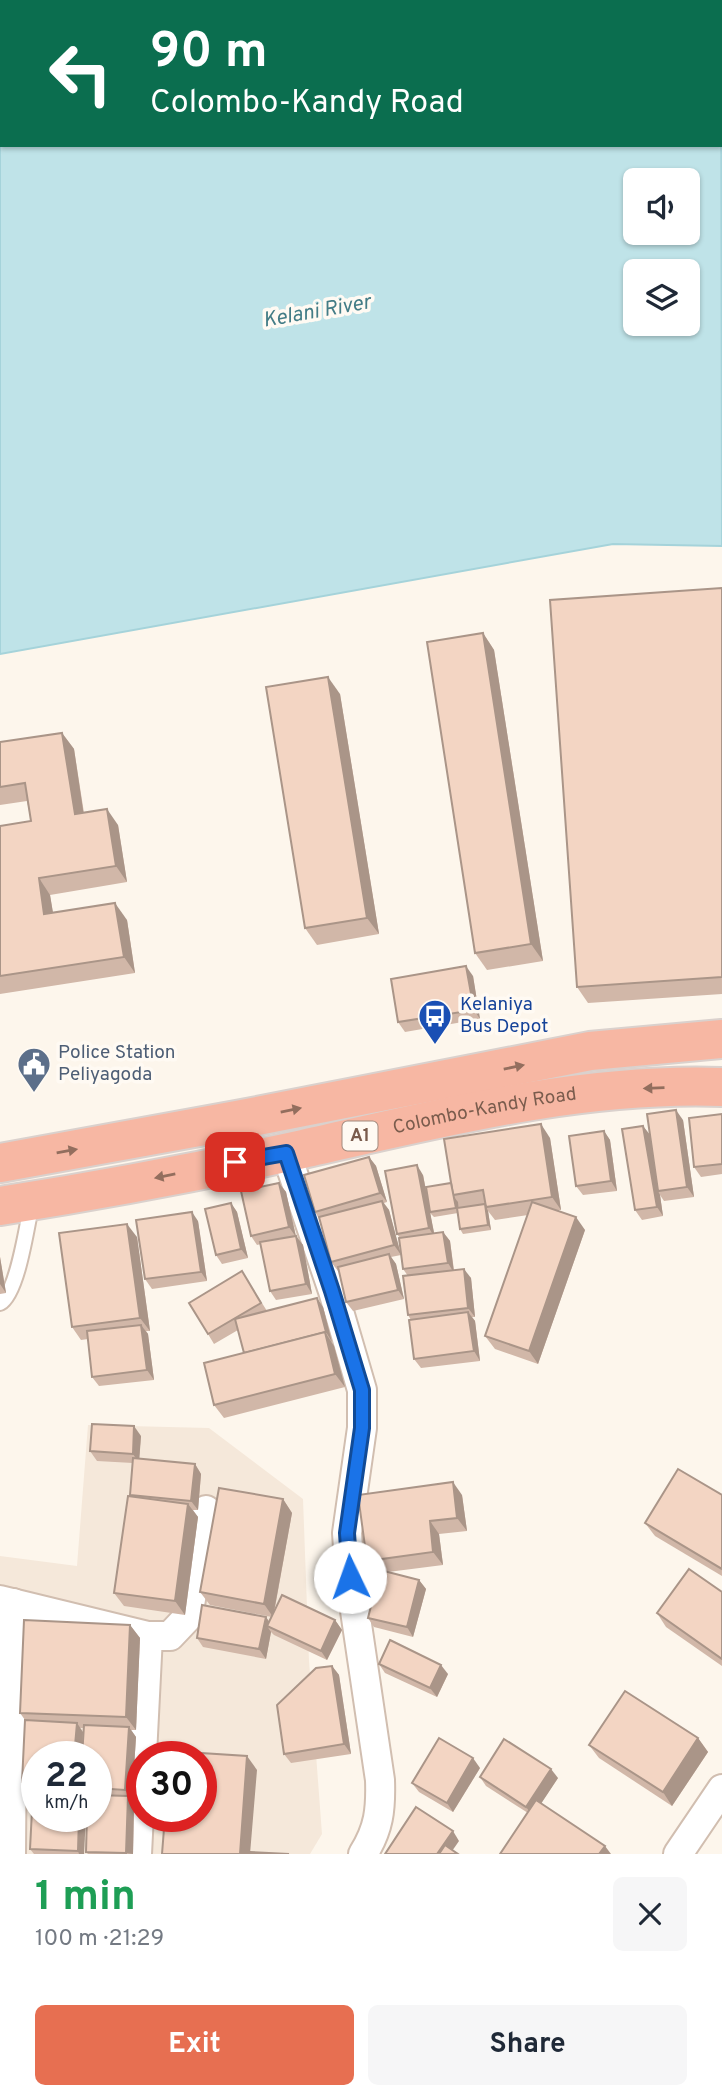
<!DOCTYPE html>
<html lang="en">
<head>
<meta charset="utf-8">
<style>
	body { margin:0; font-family:Overpass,sans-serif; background:#f6f6f7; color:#1f2937; height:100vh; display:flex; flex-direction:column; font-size:26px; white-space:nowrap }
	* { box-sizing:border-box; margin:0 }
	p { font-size:23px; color:#747a83 }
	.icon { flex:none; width:38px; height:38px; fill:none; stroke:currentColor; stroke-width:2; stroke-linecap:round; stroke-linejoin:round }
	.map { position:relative; height:1854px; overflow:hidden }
	.sheet { display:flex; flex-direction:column; background:#fff; flex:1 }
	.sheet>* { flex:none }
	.hud { position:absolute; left:0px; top:0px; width:723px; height:147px; box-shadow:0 2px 5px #0004; background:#0b6e4f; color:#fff; overflow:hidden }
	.tools { position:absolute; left:623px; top:168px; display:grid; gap:14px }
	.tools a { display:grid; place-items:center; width:77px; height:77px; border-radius:10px; background:#fff; box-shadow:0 2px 5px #0004; font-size:35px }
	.speed { position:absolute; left:21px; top:1741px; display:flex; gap:14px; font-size:35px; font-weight:700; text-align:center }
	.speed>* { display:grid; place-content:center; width:91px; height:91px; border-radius:50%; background:#fff; box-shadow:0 2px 5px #0004; line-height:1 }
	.speed small { font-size:18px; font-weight:400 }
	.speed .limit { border:10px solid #d22; background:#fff; color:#111 }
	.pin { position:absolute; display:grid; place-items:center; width:60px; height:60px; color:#fff; margin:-30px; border-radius:14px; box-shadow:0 4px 10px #0006 }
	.me { position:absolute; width:77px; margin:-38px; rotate:357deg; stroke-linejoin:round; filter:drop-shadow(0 0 5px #0008) }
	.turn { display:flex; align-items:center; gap:24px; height:147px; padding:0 35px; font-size:32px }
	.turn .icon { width:91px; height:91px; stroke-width:2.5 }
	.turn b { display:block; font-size:49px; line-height:60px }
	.round { display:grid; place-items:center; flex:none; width:74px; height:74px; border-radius:10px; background:#f6f6f7 }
	.summary { display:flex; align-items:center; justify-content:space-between; height:119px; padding:0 35px }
	h1 { font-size:42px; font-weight:700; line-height:52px; color:#1e9e55 }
	.button { display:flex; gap:14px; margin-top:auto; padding:14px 35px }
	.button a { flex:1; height:80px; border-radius:10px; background:#e76f51; color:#fff; font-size:28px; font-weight:700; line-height:80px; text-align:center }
	.button a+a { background:#f6f6f7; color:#1f2937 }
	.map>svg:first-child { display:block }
</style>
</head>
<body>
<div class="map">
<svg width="722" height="1854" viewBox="0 0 722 1854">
	<rect width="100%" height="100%" fill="#fdf6ec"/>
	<!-- residential -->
	<path fill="#f5e8da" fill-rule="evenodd" d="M88 1425 209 1428 303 1499 309 1661 322 1834 310 1854H0V1556L77 1566ZM37 1757H96V1816H37ZM142 1757H201V1816H142Z"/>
	<!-- industrial -->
	<path fill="#efe9e4" d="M0 0H231L2 2 0 35Z"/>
	<!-- water -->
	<path fill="#bfe3e8" stroke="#a5d3da" stroke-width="2" fill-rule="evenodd" d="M721 2 722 546 613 544 0 654V72L2 71V145H721ZM635 180H688V233H635ZM635 271H688V324H635Z"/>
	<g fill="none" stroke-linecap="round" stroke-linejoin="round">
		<defs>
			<path id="lane" d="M0 1303C18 1293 27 1224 32 1202"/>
			<g id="street">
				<path d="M286 1153 333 1291 362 1390V1428L347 1533 350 1577 380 1780C381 1809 379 1829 363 1854"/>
				<path d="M0 1600 148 1636H170L188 1617 206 1510"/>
				<path d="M11 1854 13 1603"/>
				<path d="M137 1854 148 1636"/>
				<path d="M678 1854 722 1789"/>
			</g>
			<g id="highway">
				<path d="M0 1163 237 1120 590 1051 722 1039"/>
				<path id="s1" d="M0 1206C101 1190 203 1171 303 1149 441 1118 580 1082 722 1087"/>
			</g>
		</defs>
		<!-- lane casing -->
		<use href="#lane" stroke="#d1beb0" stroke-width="18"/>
		<!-- street casing -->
		<use href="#street" stroke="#d1beb0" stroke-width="32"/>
		<!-- highway casing -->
		<use href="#highway" stroke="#dad1cd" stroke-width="42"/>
		<!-- lane -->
		<use href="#lane" stroke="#fff" stroke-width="14"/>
		<!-- street -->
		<use href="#street" stroke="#fff" stroke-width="28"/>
		<!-- highway -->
		<use href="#highway" stroke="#f7b7a3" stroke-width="38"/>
	</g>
	<!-- wall -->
	<g fill="#d1b7a8">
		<path d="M213 0H309L298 2H214Z"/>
		<path d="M722 588V994L588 1003 577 987Z"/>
		<path d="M483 633 494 650 543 961 487 970 475 953Z"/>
		<path d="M340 694 379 934 317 945 305 928Z"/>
		<path d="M62 733 74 749 84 813 118 825 127 882 50 895 53 913 127 920 135 973 0 994V826L31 821 27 801 0 805V742Z"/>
		<path d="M473 976 480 1019 405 1032 398 1022Z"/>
		<path d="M722 1114V1174L701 1177 694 1167Z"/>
		<path d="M683 1120 694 1197 664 1201 660 1195 663 1216 642 1220 635 1210 643 1126 650 1135Z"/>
		<path d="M604 1131 610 1140 617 1191 583 1195 576 1186Z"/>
		<path d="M550 1138 561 1210H558L585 1230 538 1364 495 1349 485 1336 528 1215 495 1220 488 1211 491 1230 463 1234 460 1229 458 1213 434 1217 430 1213 434 1233 443 1232 450 1241 454 1270 471 1278 475 1317H472L475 1321 480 1361 421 1368 414 1359 411 1320 408 1315V1276L403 1269 400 1238 397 1234 423 1175 429 1205 451 1183Z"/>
		<path d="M369 1157 376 1166 387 1202 384 1203 389 1210 401 1255 391 1257 396 1264 404 1299 353 1311 346 1302 339 1271H338L331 1262 320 1220 315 1212Z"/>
		<path d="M279 1183 286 1192 296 1236 303 1245 312 1294 276 1300 270 1291 261 1244 257 1245 251 1236Z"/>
		<path d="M231 1203 237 1212 248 1258 222 1264 216 1255Z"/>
		<path d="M198 1221 207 1281 152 1289 145 1279Z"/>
		<path d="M137 1237 150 1331H146L148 1334 154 1380 99 1386 92 1377 88 1339 81 1340 72 1327Z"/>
		<path d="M0 1257 6 1293 0 1294Z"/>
		<path d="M248 1281 267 1311 323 1307 332 1342H331L334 1346 345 1387 224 1418 214 1405 244 1353 238 1330 214 1344 208 1334Z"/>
		<path d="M141 1436 139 1459 195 1464 201 1474 198 1510H193L198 1517 185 1615 124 1606 114 1593 130 1496 133 1463 97 1461 90 1451Z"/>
		<path d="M462 1495 467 1531 439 1534 443 1565 388 1572 419 1580 426 1589 413 1637 374 1627 368 1618 379 1573 376 1574 367 1561Z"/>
		<path d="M722 1495V1576L655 1536 645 1523Z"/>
		<path d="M283 1499 292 1513 274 1613 335 1620 342 1630 327 1660 274 1635 271 1632 266 1659 203 1647 197 1638 266 1617 269 1622 272 1617 210 1605 200 1592Z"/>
		<path d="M722 1592V1666L666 1627 657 1613Z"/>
		<path d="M130 1625 140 1638 136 1730H131L136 1737 132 1799H130L134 1805 133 1854H88L86 1852 96 1816V1757L84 1728H80L37 1757V1816L84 1854H34L30 1849 33 1792 28 1791 22 1782 25 1720 20 1713Z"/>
		<path d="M379 1664 448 1674 437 1697 385 1673Z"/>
		<path d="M332 1666 339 1675 351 1754 291 1763 284 1754Z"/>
		<path d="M698 1738 708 1752 672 1806 599 1758 589 1745Z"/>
		<path d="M480 1768 453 1812 419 1792 412 1783Z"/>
		<path d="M480 1777 558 1778 541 1803 528 1813 486 1786Z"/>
	</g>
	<!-- shaded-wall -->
	<g fill="#aa9588">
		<path d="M483 633 494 650 543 961 531 944Z"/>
		<path d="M328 677 340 694 379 934 367 918Z"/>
		<path d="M62 733 74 749 86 830 75 814Z"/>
		<path d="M107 809 118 825 127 882 116 866Z"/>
		<path d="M39 878 50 895 56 931 44 914Z"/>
		<path d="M115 903 127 920 135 973 124 957Z"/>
		<path d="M466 966 473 976 480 1019 474 1010Z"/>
		<path d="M676 1110 683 1120 694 1197 687 1187Z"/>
		<path d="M541 1124 550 1138 561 1210 552 1197Z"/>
		<path d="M643 1126 650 1135 658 1191 660 1195 663 1216 657 1207Z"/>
		<path d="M604 1131 610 1140 617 1191 611 1181Z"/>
		<path d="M369 1157 376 1166 387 1202 380 1193Z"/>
		<path d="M417 1165 423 1175 435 1238 429 1228Z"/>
		<path d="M279 1183 286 1192 296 1237 289 1227Z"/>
		<path d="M454 1197 458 1202 459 1213 456 1208Z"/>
		<path d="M382 1201 389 1210 401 1255 394 1245Z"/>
		<path d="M231 1203 237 1212 248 1258 241 1249Z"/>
		<path d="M485 1204 488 1211 491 1230 488 1225Z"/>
		<path d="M192 1212 198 1221 207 1281 201 1272Z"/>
		<path d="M576 1217 585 1230 538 1364 529 1351Z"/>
		<path d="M127 1224 137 1237 150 1331 140 1318Z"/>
		<path d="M443 1232 450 1241 454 1273 448 1263Z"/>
		<path d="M296 1236 303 1245 312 1294 306 1284Z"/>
		<path d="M389 1254 396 1264 404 1299 398 1290Z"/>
		<path d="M0 1257 6 1293 0 1284Z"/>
		<path d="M464 1269 471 1278 475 1317 468 1308Z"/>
		<path d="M317 1298 323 1307 332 1342 326 1332Z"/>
		<path d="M468 1312 475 1321 480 1361 474 1351Z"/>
		<path d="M141 1325 148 1334 154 1380 147 1370Z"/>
		<path d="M325 1332 334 1346 345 1387 335 1374Z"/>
		<path d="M134 1426 141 1436 139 1463 133 1454Z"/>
		<path d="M195 1464 201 1474 198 1510 191 1501Z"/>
		<path d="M453 1482 462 1495 467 1531 457 1518Z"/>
		<path d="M283 1499 292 1513 273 1617 264 1604Z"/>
		<path d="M188 1504 198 1517 185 1615 175 1601Z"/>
		<path d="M430 1521 439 1534 443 1565 433 1552Z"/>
		<path d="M419 1580 426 1589 413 1637 407 1627Z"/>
		<path d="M266 1617 272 1626H267L271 1632 266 1659 259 1649Z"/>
		<path d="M335 1620 342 1630 327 1660 321 1651Z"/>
		<path d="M130 1625 140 1638 136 1730 126 1717Z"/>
		<path d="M441 1665 448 1674 437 1697 430 1688Z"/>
		<path d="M332 1666 339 1675 351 1754 344 1744Z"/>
		<path d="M77 1723 83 1732 82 1757H74Z"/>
		<path d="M129 1727 136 1737 132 1799 125 1790Z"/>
		<path d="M698 1738 708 1752 672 1806 663 1792Z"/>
		<path d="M247 1756 257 1770 250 1854H240Z"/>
		<path d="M473 1758 480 1768 453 1812 447 1803Z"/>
		<path d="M551 1769 558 1778 533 1816 526 1807Z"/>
		<path d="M128 1796 134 1805 133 1854 126 1853Z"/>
		<path d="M79 1816H86L84 1854H79L78 1851Z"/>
		<path d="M453 1831 459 1841 450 1854H437Z"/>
		<path d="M605 1846 611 1854H599Z"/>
	</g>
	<!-- building -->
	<g fill="#f3d5c3" stroke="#aa9588" stroke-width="2">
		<path d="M722 588V977L577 987 550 600Z"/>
		<path d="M483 633 531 944 475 953 427 642Z"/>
		<path d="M328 677 367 918 305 928 266 687Z"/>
		<path d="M62 733 75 814 107 809 116 866 39 878 44 914 115 903 124 957 0 976V826L31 821 25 783 0 787V742Z"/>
		<path d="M466 966 474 1010 398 1022 391 979Z"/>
		<path d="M676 1110 687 1187 658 1191 647 1114Z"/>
		<path d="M722 1114V1164L694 1167 689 1118Z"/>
		<path d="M541 1124 552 1197 486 1207 483 1190 453 1195 444 1139Z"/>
		<path d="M643 1126 657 1207 635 1210 622 1129Z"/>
		<path d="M604 1131 611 1181 576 1186 569 1136Z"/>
		<path d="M369 1157 380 1193 315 1212 304 1175Z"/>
		<path d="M417 1165 429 1228 397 1234 385 1171Z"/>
		<path d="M279 1183 289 1227 251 1236 241 1191Z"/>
		<path d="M451 1183 456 1208 430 1212 426 1187Z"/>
		<path d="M382 1201 394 1245 331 1262 319 1217Z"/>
		<path d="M532 1202 576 1217 529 1351 485 1336Z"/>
		<path d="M231 1203 241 1249 216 1255 205 1209Z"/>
		<path d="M485 1204 488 1225 460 1229 457 1208Z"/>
		<path d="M192 1212 201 1272 145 1279 136 1220Z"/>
		<path d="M127 1224 140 1318 72 1327 59 1233Z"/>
		<path d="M443 1232 448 1263 403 1269 399 1238Z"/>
		<path d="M296 1236 306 1284 270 1291 260 1242Z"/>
		<path d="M389 1254 398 1290 346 1302 338 1267Z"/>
		<path d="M464 1269 468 1308 408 1315 403 1276Z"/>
		<path d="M242 1271 261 1303 208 1334 189 1303Z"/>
		<path d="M317 1298 326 1332 244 1353 235 1319Z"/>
		<path d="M468 1312 474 1351 414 1359 409 1320Z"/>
		<path d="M141 1325 147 1370 92 1377 87 1331Z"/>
		<path d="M325 1332 335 1374 214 1405 204 1363Z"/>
		<path d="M92 1424 134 1426 133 1454 90 1451Z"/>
		<path d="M133 1458 195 1464 191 1501 130 1495Z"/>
		<path d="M678 1469 722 1495V1569L645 1523Z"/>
		<path d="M453 1482 457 1518 430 1521 433 1552 367 1561 358 1495Z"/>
		<path d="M219 1488 283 1499 264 1604 200 1592Z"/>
		<path d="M128 1496 188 1504 175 1601 114 1593Z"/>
		<path d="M689 1569 722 1592V1659L657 1613Z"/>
		<path d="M380 1570 419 1580 407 1627 368 1618Z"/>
		<path d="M282 1595 335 1620 321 1651 267 1626Z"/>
		<path d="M202 1605 266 1617 259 1649 197 1638Z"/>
		<path d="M24 1620 130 1625 126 1717 20 1713Z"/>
		<path d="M390 1640 441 1665 430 1688 379 1664Z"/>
		<path d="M332 1666 344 1744 284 1754 277 1705 316 1668Z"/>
		<path d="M625 1691 698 1738 663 1792 589 1745Z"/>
		<path d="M25 1720 77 1723 74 1757H37V1783L22 1782Z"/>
		<path d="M84 1725 129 1727 125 1790 96 1788V1757H82Z"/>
		<path d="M439 1738 473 1758 447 1803 412 1783Z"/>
		<path d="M504 1739 551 1769 526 1807 480 1777Z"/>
		<path d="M170 1751 247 1756 240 1854H162L165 1816H201V1757H170Z"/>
		<path d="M33 1791H37V1816H79L78 1851 30 1849Z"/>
		<path d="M96 1795 128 1796 126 1853 86 1852 87 1816H96Z"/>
		<path d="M536 1800 605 1846 599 1854H500Z"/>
		<path d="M416 1807 453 1831 437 1854H385Z"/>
		<path d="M445 1845 458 1854H439Z"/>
		<path d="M250 1852 289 1854H250Z"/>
	</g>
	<!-- one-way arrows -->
	<defs><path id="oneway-solid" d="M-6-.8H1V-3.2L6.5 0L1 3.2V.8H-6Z" transform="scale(1.75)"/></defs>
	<g fill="#936e5e">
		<use href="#oneway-solid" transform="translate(514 1067) rotate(-12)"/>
		<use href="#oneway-solid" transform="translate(654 1088) rotate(178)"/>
		<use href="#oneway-solid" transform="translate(291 1110) rotate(-11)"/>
		<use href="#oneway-solid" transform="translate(67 1151) rotate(-10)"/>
		<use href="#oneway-solid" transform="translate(165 1176) rotate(169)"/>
	</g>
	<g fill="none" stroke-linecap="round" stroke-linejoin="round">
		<defs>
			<path id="route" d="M235 1162 286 1153 332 1291 362 1390V1428L347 1533 350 1577"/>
		</defs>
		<!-- route casing -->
		<use href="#route" stroke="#114b97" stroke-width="18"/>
		<!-- route -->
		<use href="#route" stroke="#1a73e8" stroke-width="12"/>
	</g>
	<!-- icons -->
	<defs>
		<symbol id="bus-pin" viewBox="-11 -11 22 30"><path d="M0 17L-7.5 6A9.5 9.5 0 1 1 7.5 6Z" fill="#1a4fb4" stroke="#fffaf3"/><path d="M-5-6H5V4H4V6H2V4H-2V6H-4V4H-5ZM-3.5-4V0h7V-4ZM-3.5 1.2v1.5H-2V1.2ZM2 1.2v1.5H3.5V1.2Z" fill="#fff"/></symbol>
		<symbol id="civic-pin" viewBox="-11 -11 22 30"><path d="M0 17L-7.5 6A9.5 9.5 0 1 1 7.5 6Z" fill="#5c6f8a" stroke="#fffaf3"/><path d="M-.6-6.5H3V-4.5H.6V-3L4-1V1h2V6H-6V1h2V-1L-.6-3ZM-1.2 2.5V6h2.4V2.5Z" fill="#fff"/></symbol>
	</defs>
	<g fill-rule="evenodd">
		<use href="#bus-pin" x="416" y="997" width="38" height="52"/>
		<use href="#civic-pin" x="15" y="1045" width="38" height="52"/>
	</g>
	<g text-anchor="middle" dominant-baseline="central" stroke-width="7" stroke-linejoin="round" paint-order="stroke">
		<!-- shield labels -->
		<rect fill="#fffaf3" stroke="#a28b7f" stroke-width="2" x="342.5" y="1121.5" width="35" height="29" rx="5"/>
		<g font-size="18" font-weight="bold" fill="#7a5c4d">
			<text x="360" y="1136">A1</text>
		</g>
		<!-- transit labels -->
		<g font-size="19" fill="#164399" stroke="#fffaf3" text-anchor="start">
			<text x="460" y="1005">Kelaniya<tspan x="460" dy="22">Bus Depot</tspan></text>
		</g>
		<!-- service labels -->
		<g font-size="19" fill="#4e5e75" stroke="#fffaf3" text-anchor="start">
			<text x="58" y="1053">Police Station<tspan x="58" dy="22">Peliyagoda</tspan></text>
		</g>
		<!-- street labels -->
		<g font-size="19" fill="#7a5c4d" stroke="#fffaf3">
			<text stroke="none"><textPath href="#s1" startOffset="494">Colombo-Kandy Road</textPath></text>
		</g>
		<!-- water labels -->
		<g font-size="21" font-style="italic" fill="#437c86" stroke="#fffaf3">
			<text transform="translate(317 312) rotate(-10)">Kelani River</text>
		</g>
	</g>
</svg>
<div class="tools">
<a><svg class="icon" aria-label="sound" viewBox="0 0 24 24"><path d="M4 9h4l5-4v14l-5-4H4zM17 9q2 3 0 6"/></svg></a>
<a><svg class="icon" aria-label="layers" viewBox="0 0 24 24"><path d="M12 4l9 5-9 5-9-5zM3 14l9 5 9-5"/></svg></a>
</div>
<div class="speed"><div>22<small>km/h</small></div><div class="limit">30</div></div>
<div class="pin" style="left:235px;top:1162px;background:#d93025"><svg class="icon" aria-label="arrive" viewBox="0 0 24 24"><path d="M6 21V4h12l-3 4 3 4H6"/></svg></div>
<svg class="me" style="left:350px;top:1577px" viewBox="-20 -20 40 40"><circle r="19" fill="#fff"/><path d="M0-13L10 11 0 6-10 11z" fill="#1a73e8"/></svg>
<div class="hud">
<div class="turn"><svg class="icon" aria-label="left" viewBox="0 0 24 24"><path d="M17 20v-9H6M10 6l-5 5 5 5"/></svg><div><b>90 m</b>Colombo-Kandy Road</div></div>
</div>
</div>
<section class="sheet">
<div class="summary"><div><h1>1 min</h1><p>100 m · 21:29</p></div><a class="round"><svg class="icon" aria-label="close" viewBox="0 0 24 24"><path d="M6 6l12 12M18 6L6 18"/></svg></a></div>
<div class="button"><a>Exit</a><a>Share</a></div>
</section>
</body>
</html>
